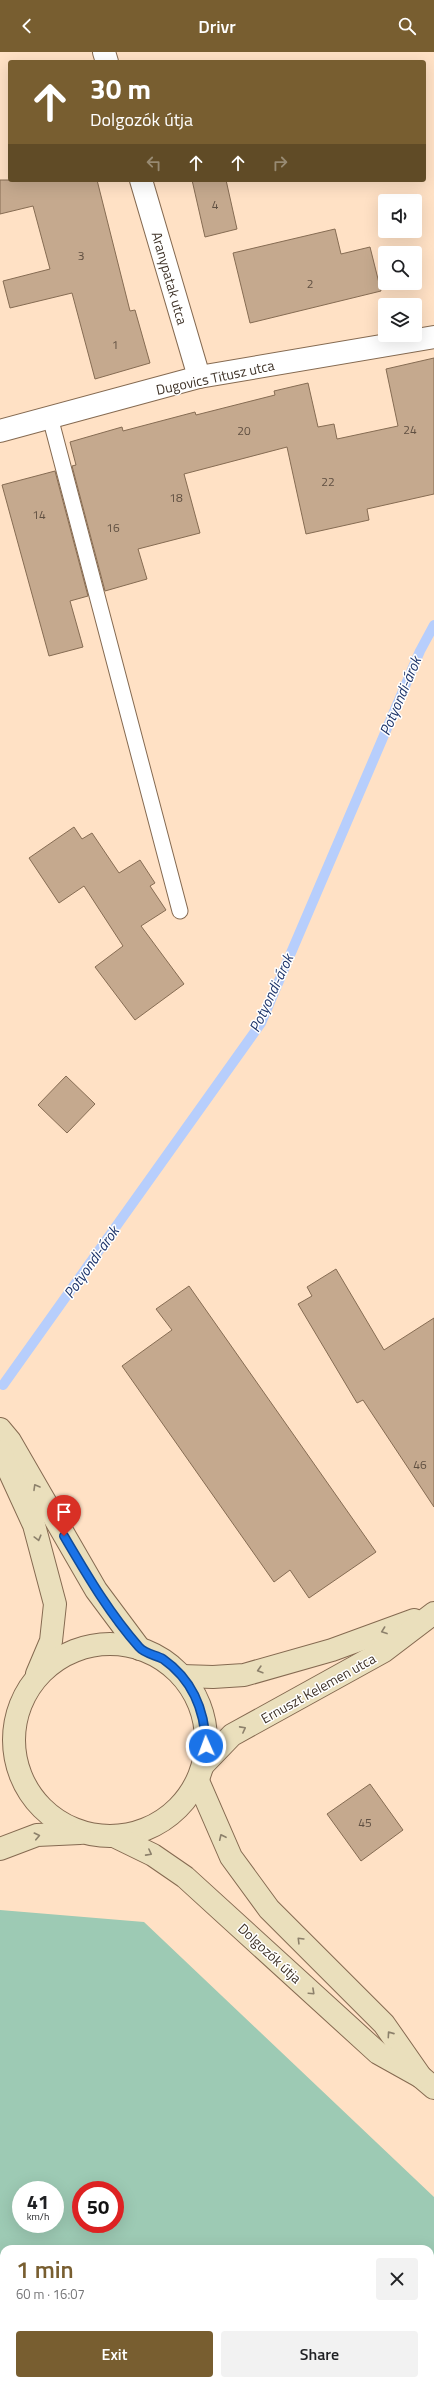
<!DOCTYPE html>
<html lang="en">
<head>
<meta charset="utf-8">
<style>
	body { margin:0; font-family:"Titillium Web",sans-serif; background:#f2f2f2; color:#202124; height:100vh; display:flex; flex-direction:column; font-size:15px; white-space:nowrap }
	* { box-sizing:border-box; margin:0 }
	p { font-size:13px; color:#757577 }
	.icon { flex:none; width:22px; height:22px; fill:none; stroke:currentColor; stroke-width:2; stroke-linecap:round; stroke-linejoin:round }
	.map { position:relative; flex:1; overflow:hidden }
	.panel { position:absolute; left:0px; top:2193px; width:434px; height:140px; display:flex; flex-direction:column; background:#fff; border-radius:12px 12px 0 0; box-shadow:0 4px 16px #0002 }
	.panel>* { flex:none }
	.banner { position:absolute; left:8px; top:8px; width:418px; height:122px; border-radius:4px; box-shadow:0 4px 16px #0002; background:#785e30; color:#fff; overflow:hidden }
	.buttons { position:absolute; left:378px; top:142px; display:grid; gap:8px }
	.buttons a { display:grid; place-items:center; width:44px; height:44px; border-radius:4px; background:#fff; box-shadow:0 4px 16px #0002; font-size:20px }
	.speed { position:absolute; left:12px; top:2129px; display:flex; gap:8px; font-size:20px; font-weight:700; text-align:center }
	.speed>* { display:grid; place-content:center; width:52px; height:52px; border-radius:50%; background:#fff; box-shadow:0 4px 16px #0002; line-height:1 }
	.speed small { font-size:10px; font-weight:400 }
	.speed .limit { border:6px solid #d22; background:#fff; color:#111 }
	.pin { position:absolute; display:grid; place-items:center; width:34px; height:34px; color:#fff; margin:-41px -17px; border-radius:50% 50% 50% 0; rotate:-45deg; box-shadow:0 0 4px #0007 }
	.pin .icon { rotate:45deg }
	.me { position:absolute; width:44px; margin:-22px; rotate:358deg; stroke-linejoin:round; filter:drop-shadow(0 0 3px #0008) }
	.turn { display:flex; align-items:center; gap:14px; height:84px; padding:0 16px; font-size:18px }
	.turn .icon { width:52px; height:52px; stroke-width:2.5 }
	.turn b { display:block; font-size:28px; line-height:34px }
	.lanes { display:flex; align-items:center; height:38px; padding:0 16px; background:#0003; justify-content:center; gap:20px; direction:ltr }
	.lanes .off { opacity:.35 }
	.round { display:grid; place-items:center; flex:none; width:42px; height:42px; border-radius:4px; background:#f2f2f2 }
	.head { display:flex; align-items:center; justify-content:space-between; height:68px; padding:0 16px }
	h1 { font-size:24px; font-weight:600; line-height:30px; color:#785e30 }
	.primary-button { display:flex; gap:8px; margin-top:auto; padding:8px 16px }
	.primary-button a { flex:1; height:46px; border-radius:4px; background:#785e30; color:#fff; font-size:16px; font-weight:600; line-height:46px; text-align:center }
	.primary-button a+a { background:#f2f2f2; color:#202124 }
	header { display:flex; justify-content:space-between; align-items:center; height:52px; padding:0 16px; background:#785e30; color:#fff; font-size:18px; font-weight:600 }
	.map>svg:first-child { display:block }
</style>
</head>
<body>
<header><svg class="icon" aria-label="back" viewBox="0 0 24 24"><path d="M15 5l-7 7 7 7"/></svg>Drivr<svg class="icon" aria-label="search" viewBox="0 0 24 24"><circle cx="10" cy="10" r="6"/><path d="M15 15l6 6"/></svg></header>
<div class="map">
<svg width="434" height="2333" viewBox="0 0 434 2333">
	<rect width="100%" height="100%" fill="#ffe1c5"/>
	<!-- green -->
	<path fill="#9dcab4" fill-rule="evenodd" d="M0 1858 144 1870 434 2145V2333H169L161 2329H430V2197H4V2329H84L77 2333H0ZM21 2138H55V2172H21ZM81 2138H115V2172H81Z"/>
	<!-- forest -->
	<path fill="#82b99f" d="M84 2329H161L169 2333H77Z"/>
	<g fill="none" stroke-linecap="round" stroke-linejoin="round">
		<!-- stream -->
		<path stroke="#b7cefc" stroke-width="10" d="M3 1333 261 971 420 599 434 573"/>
	</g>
	<!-- building -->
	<g fill="#c5a98e" stroke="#866c53">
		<path d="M0 128H97L130 259 135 258 150 311 95 327 72 241 10 256 3 229 50 217 33 154 0 162Z"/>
		<path d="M192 128H226L237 177 205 185Z"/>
		<path d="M335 177 341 202 370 195 381 239 250 271 233 201Z"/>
		<path d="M434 306V442L367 457 369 468 306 482 287 395 184 422 200 481 138 497 147 527 105 539 72 414 76 413 70 390 122 375 123 379 195 360 196 363 275 343 274 339 308 331 318 375 334 372 337 387 398 374 386 317Z"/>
		<path d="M55 419 88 544 70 549 83 595 49 604 2 433Z"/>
		<path d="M74 775 82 787 92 781 119 821 140 808 155 831 150 834 166 858 141 874 184 932 135 968 95 915 123 894 84 834 59 851 29 806Z"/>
		<path d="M66 1024 95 1052 67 1081 38 1053Z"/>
		<path d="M336 1217 384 1298 434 1266V1455L363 1348 357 1351 298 1252 312 1244 307 1235Z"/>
		<path d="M189 1234 376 1500 309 1546 290 1518 274 1530 122 1314 172 1278 156 1257Z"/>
		<path d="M370 1732 403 1778 361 1809 327 1762Z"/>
	</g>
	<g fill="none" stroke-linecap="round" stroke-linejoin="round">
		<defs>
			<path id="lane" d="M50 365 180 859"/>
			<g id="street">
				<path d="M104 0 107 10"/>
				<path d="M141 128 199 325"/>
				<path d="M0 379 199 325 434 285"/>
			</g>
			<g id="secondary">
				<path d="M0 1377 10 1389 96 1538 140 1597"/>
				<path d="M0 1399 34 1473 55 1552 51 1589 37 1622"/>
				<circle cx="110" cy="1688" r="96"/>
				<path d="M182 1624 213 1625 244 1623 332 1598 414 1568"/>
				<path d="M204 1712 232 1683 384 1599 434 1561"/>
				<path d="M198 1729 231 1805 269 1857 384 1972 421 2025 434 2036"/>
				<path d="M114 1784 153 1803 185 1825 378 2001 421 2025"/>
				<path d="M0 1797 37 1783 80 1781"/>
			</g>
		</defs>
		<!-- lane casing -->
		<use href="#lane" stroke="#856a51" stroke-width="17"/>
		<!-- street casing -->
		<use href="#street" stroke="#856a51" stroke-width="24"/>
		<!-- secondary casing -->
		<use href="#secondary" stroke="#856a51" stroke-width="24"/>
		<!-- lane -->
		<use href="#lane" stroke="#fff" stroke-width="15"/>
		<!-- street -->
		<use href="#street" stroke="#fff" stroke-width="22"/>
		<!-- secondary -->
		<use href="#secondary" stroke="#eadfbc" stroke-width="22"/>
	</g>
	<!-- one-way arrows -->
	<defs><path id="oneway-chevron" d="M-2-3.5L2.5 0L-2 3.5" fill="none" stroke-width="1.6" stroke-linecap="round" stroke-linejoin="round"/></defs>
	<g stroke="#8c806b">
		<use href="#oneway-chevron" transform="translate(36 1435) rotate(-120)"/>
		<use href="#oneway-chevron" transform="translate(38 1486) rotate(75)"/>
		<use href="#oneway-chevron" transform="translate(384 1579) rotate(160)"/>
		<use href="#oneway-chevron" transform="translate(260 1618) rotate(164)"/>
		<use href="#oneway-chevron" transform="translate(243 1677) rotate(-28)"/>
		<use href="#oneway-chevron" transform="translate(37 1784) rotate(-13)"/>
		<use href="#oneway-chevron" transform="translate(222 1785) rotate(-115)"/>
		<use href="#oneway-chevron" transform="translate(149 1801) rotate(28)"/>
		<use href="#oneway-chevron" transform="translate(300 1888) rotate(-135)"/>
		<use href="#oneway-chevron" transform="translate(312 1940) rotate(43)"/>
		<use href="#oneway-chevron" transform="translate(390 1982) rotate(-125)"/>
	</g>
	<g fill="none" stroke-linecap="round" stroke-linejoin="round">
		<defs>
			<path id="route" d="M64 1484C87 1523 109 1561 139 1595 145 1602 156 1603 163 1607 193 1628 205 1659 206 1694"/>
		</defs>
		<!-- route casing -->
		<use href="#route" stroke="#114b97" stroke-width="10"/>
		<!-- route -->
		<use href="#route" stroke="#1a73e8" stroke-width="7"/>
	</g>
	<g text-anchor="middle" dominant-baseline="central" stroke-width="3" stroke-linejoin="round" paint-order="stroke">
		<!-- number labels -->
		<g font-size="12" fill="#605042">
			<text x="215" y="152">4</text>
			<text x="81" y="203">3</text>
			<text x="310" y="231">2</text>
			<text x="115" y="292">1</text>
			<text x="410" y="377">24</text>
			<text x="244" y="378">20</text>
			<text x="328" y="429">22</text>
			<text x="176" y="445">18</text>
			<text x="39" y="462">14</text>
			<text x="113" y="475">16</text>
			<text x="420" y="1412">46</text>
			<text x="365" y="1770">45</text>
		</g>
		<!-- street labels -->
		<g font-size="14" fill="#3f3328" stroke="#fff">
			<text transform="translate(170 226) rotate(74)">Aranypatak utca</text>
			<text transform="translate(215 325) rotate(-12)">Dugovics Titusz utca</text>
			<text transform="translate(318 1636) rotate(-29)">Ernuszt Kelemen utca</text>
			<text transform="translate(270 1901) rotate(43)">Dolgozók útja</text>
		</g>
		<!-- water labels -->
		<g font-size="15" font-style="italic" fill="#1e356b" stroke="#fff">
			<text transform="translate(400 644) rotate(-67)">Potyondi-árok</text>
			<text transform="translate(271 941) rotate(-65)">Potyondi-árok</text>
			<text transform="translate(91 1210) rotate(-55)">Potyondi-árok</text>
		</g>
	</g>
</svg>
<div class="buttons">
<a><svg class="icon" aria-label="sound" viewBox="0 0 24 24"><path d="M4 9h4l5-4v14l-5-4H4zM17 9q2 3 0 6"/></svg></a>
<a><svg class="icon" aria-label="search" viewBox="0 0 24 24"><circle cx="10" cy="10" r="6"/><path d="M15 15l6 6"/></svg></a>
<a><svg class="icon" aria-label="layers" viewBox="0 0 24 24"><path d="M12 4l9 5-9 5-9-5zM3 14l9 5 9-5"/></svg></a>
</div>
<div class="speed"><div>41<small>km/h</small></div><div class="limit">50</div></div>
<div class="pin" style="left:64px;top:1484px;background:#d93025"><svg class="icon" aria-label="arrive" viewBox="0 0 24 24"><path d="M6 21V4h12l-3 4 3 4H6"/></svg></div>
<svg class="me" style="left:206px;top:1694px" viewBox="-20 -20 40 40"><circle r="17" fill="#1a73e8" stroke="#fff" stroke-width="3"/><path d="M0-11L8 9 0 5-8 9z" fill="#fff"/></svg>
<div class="banner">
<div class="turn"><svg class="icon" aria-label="ahead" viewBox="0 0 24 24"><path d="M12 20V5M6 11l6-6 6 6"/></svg><div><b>30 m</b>Dolgozók útja</div></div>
<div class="lanes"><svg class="icon off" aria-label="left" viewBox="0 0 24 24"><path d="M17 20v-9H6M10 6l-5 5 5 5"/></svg><svg class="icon" aria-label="ahead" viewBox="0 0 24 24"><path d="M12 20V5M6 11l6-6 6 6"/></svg><svg class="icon" aria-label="ahead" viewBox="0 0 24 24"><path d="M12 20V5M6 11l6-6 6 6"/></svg><svg class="icon off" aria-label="right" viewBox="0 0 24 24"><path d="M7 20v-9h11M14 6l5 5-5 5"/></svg></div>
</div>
<section class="panel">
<div class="head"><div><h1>1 min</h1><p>60 m · 16:07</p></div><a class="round"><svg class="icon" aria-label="close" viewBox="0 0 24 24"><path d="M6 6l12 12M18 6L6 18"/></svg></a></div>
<div class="primary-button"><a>Exit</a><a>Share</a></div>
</section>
</div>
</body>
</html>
